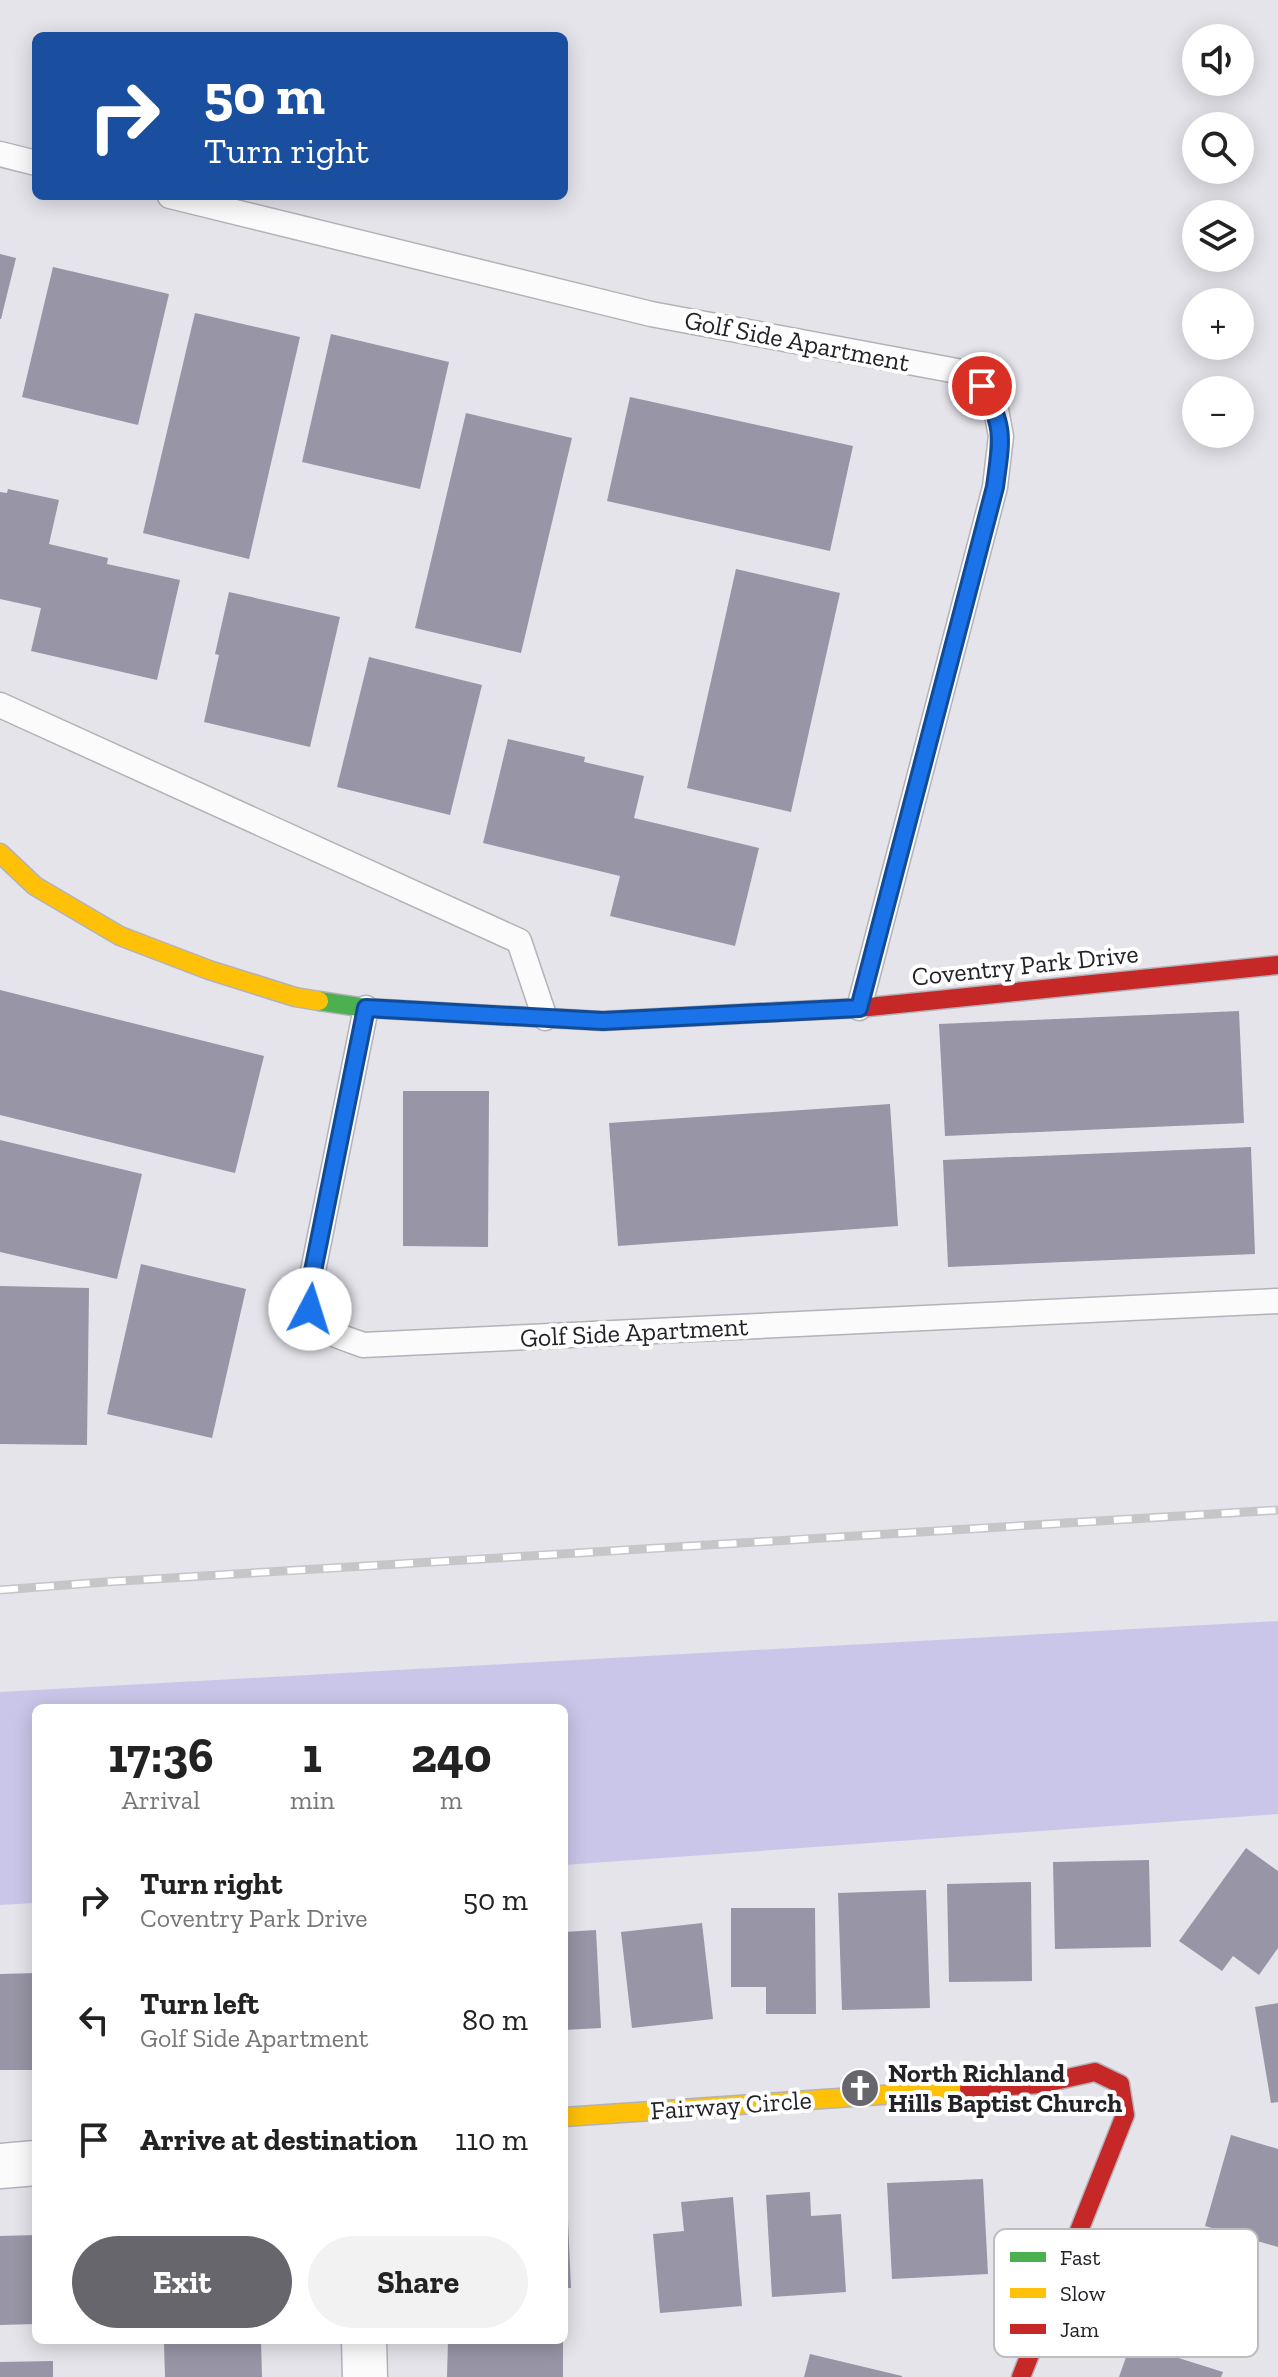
<!DOCTYPE html>
<html lang="en">
<head>
<meta charset="utf-8">
<style>
	body { margin:0; font-family:"Zilla Slab",serif; background:#f2f2f2; color:#222; height:100vh; display:flex; flex-direction:column; font-size:30px; white-space:nowrap }
	* { box-sizing:border-box; margin:0 }
	p { font-size:26px; color:#767676 }
	.icon { flex:none; width:44px; height:44px; fill:none; stroke:currentColor; stroke-width:2; stroke-linecap:round; stroke-linejoin:round }
	.map { position:relative; flex:1; overflow:hidden }
	.panel { position:absolute; left:32px; top:1704px; width:536px; height:640px; display:flex; flex-direction:column; background:#fff; border-radius:12px; box-shadow:0 4px 20px #0003 }
	.panel>* { flex:none }
	.top-card { position:absolute; left:32px; top:32px; width:536px; height:168px; border-radius:12px; box-shadow:0 4px 20px #0003; background:#1a4fa0; color:#fff; overflow:hidden }
	.controls { position:absolute; left:1182px; top:24px; display:grid; gap:16px }
	.controls a { display:grid; place-items:center; width:72px; height:72px; border-radius:50%; background:#fff; box-shadow:0 4px 20px #0003; font-size:40px }
	.pin { position:absolute; display:grid; place-items:center; width:68px; height:68px; color:#fff; margin:-34px; border:4px solid #fff; border-radius:50%; box-shadow:0 2px 8px #0007 }
	.me { position:absolute; width:88px; margin:-44px; rotate:5deg; stroke-linejoin:round; filter:drop-shadow(0 0 6px #0008) }
	.turn { display:flex; align-items:center; gap:28px; height:168px; padding:0 40px; font-size:36px }
	.turn .icon { width:104px; height:104px; stroke-width:2.5 }
	.turn b { display:block; font-size:56px; line-height:68px }
	.eta { display:flex; justify-content:space-evenly; align-items:center; height:136px; text-align:center }
	.eta b { font-size:48px; font-weight:700; line-height:56px }
	.action { display:flex; gap:16px; margin-top:auto; padding:16px 40px }
	.action a { flex:1; height:92px; border-radius:48px; background:#67666c; color:#fff; font-size:32px; font-weight:700; line-height:92px; text-align:center }
	.action a+a { background:#f2f2f2; color:#222 }
	ul { padding:0; list-style:none }
	li { display:flex; align-items:center; gap:24px; height:120px; padding:0 40px }
	li div { flex:1 }
	li b { display:block; font-size:30px }
	li em { font-style:normal }
	.map>svg:first-child { display:block }
</style>
</head>
<body>
<div class="map">
<svg width="1278" height="2377" viewBox="0 0 1278 2377">
	<rect width="100%" height="100%" fill="#e5e4eb"/>
	<!-- green -->
	<path fill="#cac6e9" d="M1278 1621V1814L564 1865V1708H36V1903L0 1905V1692Z"/>
	<!-- building -->
	<g fill="#9895a6">
		<path d="M0 254 16 258 1 319H0Z"/>
		<path d="M53 267 169 294 138 425 22 397Z"/>
		<path d="M195 313 300 337 249 559 143 533Z"/>
		<path d="M331 334 449 362 420 489 302 462Z"/>
		<path d="M630 397 853 446 830 551 607 501Z"/>
		<path d="M466 413 572 438 521 653 415 628Z"/>
		<path d="M8 489 59 500 49 544 108 558 107 564 180 580 157 680 31 651 41 608 0 599V492L7 493Z"/>
		<path d="M736 569 840 593 791 812 687 788Z"/>
		<path d="M229 592 340 617 310 747 204 722 219 655 215 654Z"/>
		<path d="M369 657 482 685 450 815 337 787Z"/>
		<path d="M508 739 585 757 584 762 644 776 634 818 759 848 735 946 610 916 620 876 483 843Z"/>
		<path d="M0 990 264 1056 235 1173 0 1115Z"/>
		<path d="M1239 1011 1244 1123 945 1136 939 1024Z"/>
		<path d="M403 1091H489L488 1247 403 1246Z"/>
		<path d="M890 1104 898 1226 618 1246 609 1123Z"/>
		<path d="M0 1140 142 1174 117 1279 0 1252Z"/>
		<path d="M1251 1147 1255 1254 948 1267 943 1160Z"/>
		<path d="M141 1264 246 1289 212 1438 107 1414Z"/>
		<path d="M0 1286 89 1288 87 1445 0 1444Z"/>
		<path d="M1246 1848 1278 1871V1948L1259 1975 1233 1956 1222 1971 1179 1941Z"/>
		<path d="M1149 1860 1151 1947 1055 1949 1053 1862Z"/>
		<path d="M1031 1882 1032 1981 949 1982 947 1884Z"/>
		<path d="M926 1890 930 2008 842 2010 838 1893Z"/>
		<path d="M731 1908H815L816 2014H766V1987H731Z"/>
		<path d="M702 1923 713 2019 632 2028 621 1932Z"/>
		<path d="M596 1930 601 2028 564 2030V1932Z"/>
		<path d="M36 1973V2070H0V1974Z"/>
		<path d="M1278 2003V2102L1271 2103 1255 2007Z"/>
		<path d="M1231 2135 1278 2149V2247L1205 2226Z"/>
		<path d="M983 2179 988 2274 892 2279 887 2183Z"/>
		<path d="M810 2192 811 2216 841 2214 846 2292 772 2297 766 2195Z"/>
		<path d="M733 2197 742 2306 660 2313 653 2234 684 2231 681 2202Z"/>
		<path d="M564 2198H567L571 2288H564Z"/>
		<path d="M36 2235V2324L0 2325V2236Z"/>
		<path d="M261 2340 262 2377H165L164 2344Z"/>
		<path d="M448 2340H563V2377H447Z"/>
		<path d="M1131 2343 1223 2372 1221 2377H1119Z"/>
		<path d="M810 2354 902 2376V2377H804Z"/>
		<path d="M53 2361V2377H0V2362Z"/>
	</g>
	<g fill="none" stroke-linecap="round" stroke-linejoin="round">
		<defs>
			<g id="lane">
				<path d="M0 154 36 163"/>
				<path d="M170 196 651 314 957 371 982 386 996 410 1001 436 995 487 859 1008"/>
				<path d="M0 705 519 941 545 1018"/>
				<path d="M366 1008 313 1271C308 1328 311 1326 363 1345L1278 1301"/>
			</g>
			<g id="street">
				<path d="M0 2166 36 2163"/>
				<path d="M364 2340 365 2377"/>
			</g>
			<path id="fast" d="M319 1001 366 1008 603 1021 776 1012"/>
			<g id="slow">
				<path d="M0 853 35 886 120 936 209 970 295 997 319 1001"/>
				<path d="M564 2117 969 2089"/>
			</g>
			<g id="jam">
				<path d="M776 1012 859 1008 1278 965"/>
				<path d="M969 2089 1041 2084 1095 2072 1120 2084 1125 2115 1021 2377"/>
			</g>
		</defs>
		<!-- lane casing -->
		<use href="#lane" stroke="#b3b2b8" stroke-width="27"/>
		<!-- street casing -->
		<use href="#street" stroke="#b3b2b8" stroke-width="47"/>
		<!-- fast casing -->
		<use href="#fast" stroke="#b3b2b8" stroke-width="21"/>
		<!-- slow casing -->
		<use href="#slow" stroke="#b3b2b8" stroke-width="21"/>
		<!-- jam casing -->
		<use href="#jam" stroke="#b3b2b8" stroke-width="21"/>
		<!-- lane -->
		<use href="#lane" stroke="#fbfbfc" stroke-width="24"/>
		<!-- street -->
		<use href="#street" stroke="#fbfbfc" stroke-width="44"/>
		<!-- fast -->
		<use href="#fast" stroke="#4caf50" stroke-width="18"/>
		<!-- slow -->
		<use href="#slow" stroke="#ffc107" stroke-width="18"/>
		<!-- jam -->
		<use href="#jam" stroke="#c62828" stroke-width="18"/>
		<defs>
			<path id="rail" d="M0 1590 105 1582 1278 1510"/>
		</defs>
		<!-- rail casing -->
		<use href="#rail" stroke="#c6c5c8" stroke-width="9"/>
		<!-- rail -->
		<use href="#rail" stroke="#fff" stroke-width="6" stroke-dasharray="18" stroke-linecap="butt"/>
	</g>
	<g fill="none" stroke-linecap="round" stroke-linejoin="round">
		<defs>
			<path id="route" d="M310 1309 313 1271 366 1008 603 1021 859 1008 995 487C1001 441 1006 428 982 386"/>
		</defs>
		<!-- route casing -->
		<use href="#route" stroke="#114b97" stroke-width="20"/>
		<!-- route -->
		<use href="#route" stroke="#1a73e8" stroke-width="14"/>
	</g>
	<!-- icons -->
	<defs>
		<symbol id="church-disc" viewBox="-11 -11 22 22"><circle r="9.5" fill="#67666c" stroke="#fff"/><path d="M-1.2-6h2.4v3.5h3.3v2.4h-3.3V6h-2.4V-.1h-3.3v-2.4h3.3Z" fill="#fff"/></symbol>
	</defs>
	<g fill-rule="evenodd">
		<use href="#church-disc" x="838" y="2066" width="44" height="44"/>
	</g>
	<g text-anchor="middle" dominant-baseline="central" stroke-width="8" stroke-linejoin="round" paint-order="stroke">
		<!-- street labels -->
		<g font-size="26" fill="#232227" stroke="#fff">
			<text transform="translate(797 341) rotate(11)">Golf Side Apartment</text>
			<text transform="translate(1025 965) rotate(-6)">Coventry Park Drive</text>
			<text transform="translate(634 1332) rotate(-3)">Golf Side Apartment</text>
			<text transform="translate(731 2105) rotate(-4)">Fairway Circle</text>
		</g>
		<!-- poi labels -->
		<g font-size="26" font-weight="bold" fill="#232227" stroke="#fff" text-anchor="start">
			<text x="888" y="2073">North Richland<tspan x="888" dy="30">Hills Baptist Church</tspan></text>
		</g>
	</g>
	<!-- legend -->
	<rect x="994" y="2229" width="264" height="128" rx="12" fill="#fff" stroke="#bdbdbe" stroke-width="2"/>
	<rect x="1010" y="2252" width="36" height="10" fill="#4caf50"/>
	<rect x="1010" y="2288" width="36" height="10" fill="#ffc107"/>
	<rect x="1010" y="2324" width="36" height="10" fill="#c62828"/>
	<g font-size="22" fill="#232227">
		<text x="1060" y="2265">Fast</text>
		<text x="1060" y="2301">Slow</text>
		<text x="1060" y="2337">Jam</text>
	</g>
</svg>
<div class="controls">
<a><svg class="icon" aria-label="sound" viewBox="0 0 24 24"><path d="M4 9h4l5-4v14l-5-4H4zM17 9q2 3 0 6"/></svg></a>
<a><svg class="icon" aria-label="search" viewBox="0 0 24 24"><circle cx="10" cy="10" r="6"/><path d="M15 15l6 6"/></svg></a>
<a><svg class="icon" aria-label="layers" viewBox="0 0 24 24"><path d="M12 4l9 5-9 5-9-5zM3 14l9 5 9-5"/></svg></a>
<a>+</a>
<a>−</a>
</div>
<div class="pin" style="left:982px;top:386px;background:#d93025"><svg class="icon" aria-label="arrive" viewBox="0 0 24 24"><path d="M6 21V4h12l-3 4 3 4H6"/></svg></div>
<svg class="me" style="left:310px;top:1309px" viewBox="-20 -20 40 40"><circle r="19" fill="#fff"/><path d="M0-13L10 11 0 6-10 11z" fill="#1a73e8"/></svg>
<div class="top-card">
<div class="turn"><svg class="icon" aria-label="right" viewBox="0 0 24 24"><path d="M7 20v-9h11M14 6l5 5-5 5"/></svg><div><b>50 m</b>Turn right</div></div>
</div>
<section class="panel">
<div class="eta">
<div><b>17:36</b><p>Arrival</p></div>
<div><b>1</b><p>min</p></div>
<div><b>240</b><p>m</p></div>
</div>
<ul>
<li><svg class="icon" aria-label="right" viewBox="0 0 24 24"><path d="M7 20v-9h11M14 6l5 5-5 5"/></svg><div><b>Turn right</b><p>Coventry Park Drive</p></div><em>50 m</em></li>
<li><svg class="icon" aria-label="left" viewBox="0 0 24 24"><path d="M17 20v-9H6M10 6l-5 5 5 5"/></svg><div><b>Turn left</b><p>Golf Side Apartment</p></div><em>80 m</em></li>
<li><svg class="icon" aria-label="arrive" viewBox="0 0 24 24"><path d="M6 21V4h12l-3 4 3 4H6"/></svg><div><b>Arrive at destination</b></div><em>110 m</em></li>
</ul>
<div class="action"><a>Exit</a><a>Share</a></div>
</section>
</div>
</body>
</html>
